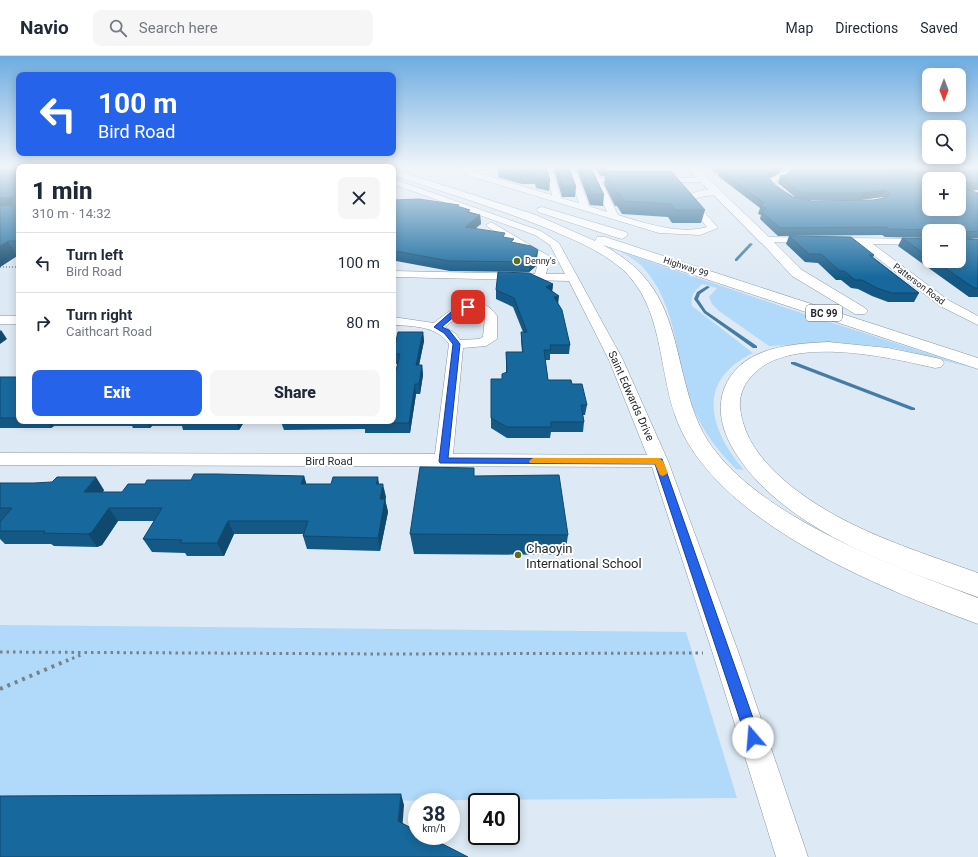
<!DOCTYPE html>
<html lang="en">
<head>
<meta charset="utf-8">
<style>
	body { margin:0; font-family:Roboto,sans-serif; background:#f6f6f7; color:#1f2937; height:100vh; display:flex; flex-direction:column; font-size:15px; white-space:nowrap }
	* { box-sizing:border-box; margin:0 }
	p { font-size:13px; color:#747a83 }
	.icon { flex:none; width:22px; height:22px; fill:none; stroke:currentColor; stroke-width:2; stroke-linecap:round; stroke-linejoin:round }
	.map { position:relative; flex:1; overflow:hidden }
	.side { position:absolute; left:16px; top:108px; width:380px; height:260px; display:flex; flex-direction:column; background:#fff; border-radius:8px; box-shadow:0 2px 10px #0003 }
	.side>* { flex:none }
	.top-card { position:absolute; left:16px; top:16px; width:380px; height:84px; border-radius:8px; box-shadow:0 2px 10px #0003; background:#2563eb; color:#fff; overflow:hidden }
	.needle { width:26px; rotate:180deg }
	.controls { position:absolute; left:922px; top:12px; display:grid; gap:8px }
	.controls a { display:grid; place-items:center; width:44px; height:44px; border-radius:8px; background:#fff; box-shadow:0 2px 10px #0003; font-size:20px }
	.speed { position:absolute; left:408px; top:737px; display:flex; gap:8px; font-size:20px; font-weight:700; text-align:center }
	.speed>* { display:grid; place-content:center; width:52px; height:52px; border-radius:50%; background:#fff; box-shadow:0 2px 10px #0003; line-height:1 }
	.speed small { font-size:10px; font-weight:400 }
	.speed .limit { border:2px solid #111; border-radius:6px; background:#fff; color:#111 }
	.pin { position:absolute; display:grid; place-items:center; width:34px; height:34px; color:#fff; margin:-17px; border-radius:8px; box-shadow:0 2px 6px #0006 }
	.me { position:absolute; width:44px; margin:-22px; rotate:342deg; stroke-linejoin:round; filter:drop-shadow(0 0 3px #0008) }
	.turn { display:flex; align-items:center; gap:14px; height:84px; padding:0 16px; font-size:18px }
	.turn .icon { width:52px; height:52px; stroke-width:2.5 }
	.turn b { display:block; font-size:28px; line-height:34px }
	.round { display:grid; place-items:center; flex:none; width:42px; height:42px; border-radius:8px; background:#f6f6f7 }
	.overview { display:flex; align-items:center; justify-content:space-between; height:68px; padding:0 16px }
	h1 { font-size:24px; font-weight:800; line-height:30px }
	.action { display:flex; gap:8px; margin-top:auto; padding:8px 16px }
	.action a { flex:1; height:46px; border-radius:8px; background:#2563eb; color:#fff; font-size:16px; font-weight:800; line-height:46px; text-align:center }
	.action a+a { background:#f6f6f7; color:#1f2937 }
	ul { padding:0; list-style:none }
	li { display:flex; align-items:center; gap:12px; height:60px; padding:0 16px; border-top:1px solid #e0e1e3 }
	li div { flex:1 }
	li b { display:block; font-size:15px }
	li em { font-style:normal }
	header { display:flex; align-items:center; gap:24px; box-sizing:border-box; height:56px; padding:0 20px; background:#fff; border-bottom:1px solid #e0e1e3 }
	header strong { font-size:19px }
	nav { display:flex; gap:22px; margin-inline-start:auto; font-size:14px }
	.search { width:280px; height:36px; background:#f6f6f7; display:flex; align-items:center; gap:10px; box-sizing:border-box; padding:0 14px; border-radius:8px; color:#747a83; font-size:15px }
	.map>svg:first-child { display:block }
</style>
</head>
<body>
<header>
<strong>Navio</strong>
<div class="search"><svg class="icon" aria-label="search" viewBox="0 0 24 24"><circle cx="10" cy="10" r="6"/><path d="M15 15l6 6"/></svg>Search here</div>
<nav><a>Map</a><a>Directions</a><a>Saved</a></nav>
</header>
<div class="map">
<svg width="978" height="801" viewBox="0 0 978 801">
	<rect width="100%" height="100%" fill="#dde9f4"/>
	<!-- green -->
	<g fill="#b1d9f9">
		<path d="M619 195 786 252 973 312 895 292 833 286 769 290 719 255 712 248 709 241 717 232 702 228C695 235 690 239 692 250L753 297C695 325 709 373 744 414L736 413C718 395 704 377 694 354 675 307 679 250 642 210 635 204 627 199 619 195Z"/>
		<path d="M0 569 686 576 737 742 0 748Z"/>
	</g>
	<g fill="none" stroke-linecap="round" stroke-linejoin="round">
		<!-- stream -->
		<g fill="#467ca3" fill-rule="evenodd">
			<path d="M750 187 753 188 737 205H735V203Z"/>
			<path d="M707 230 710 231 700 238 698 243 706 255 757 290V292H753L704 257 694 243 697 236Z"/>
			<path d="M791 306H795L915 352V354H911L791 308Z"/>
		</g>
		<defs>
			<g id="minor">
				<path d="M346 110H356L357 111H347Z"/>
				<path d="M458 110H592L600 122H629L633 124 629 126H602L618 159C645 167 679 179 707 171L684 142C691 136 713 130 721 137L720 139 705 140 693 143 718 172 700 179 659 177 470 120 458 113ZM470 113H545L552 139 476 116ZM552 113H567L579 147 561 142ZM575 113H588L607 156 589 150Z"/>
				<path d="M672 110H692L696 112 692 114 676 113 670 116 613 115 609 113 613 111 669 112Z"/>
				<path d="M786 110H794V114L775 126 776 129 791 141 787 144 769 132 767 125 785 114Z"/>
				<path d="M652 122H704L708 124 704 126H655L651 124Z"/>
				<path d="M393 123 541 175 559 187 623 304 668 405 739 598 808 801H776L713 598 652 411 0 409V397L435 398 449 288C437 270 413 270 393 269V261L434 267C453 251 479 234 497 260V283L486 290 463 292 453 398 647 399 609 304 569 225 393 221V215L535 218 539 203 488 171 486 169 491 166 549 200 550 202 546 218H565L550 189 535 179 393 128ZM472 254 480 256 485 261 483 281 479 283 460 284 456 278 445 271 460 259Z"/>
				<path d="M765 181 929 183V189L873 188 948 244 978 260V269L940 250 859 188 761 186 760 184Z"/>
				<rect x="0" y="260" width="19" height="8"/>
			</g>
			<path id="major" d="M685 110H695L769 181 771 184 769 187H761Z"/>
			<g id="highway">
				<path d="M393 113 536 159 595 185 597 181H605L978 302V313L603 189C658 219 669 256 682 314 688 338 694 363 708 385 759 462 894 510 978 542V568C880 532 711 465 675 359 658 310 663 250 622 213 600 194 572 183 546 172 496 152 444 136 393 119Z"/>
				<path d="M542 151 626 176 628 179 622 183 618 182 538 156 537 154 538 152Z"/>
				<path d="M765 180 769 181 802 214 865 252 868 255 865 258H855L792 220 759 184Z"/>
				<path d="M828 286 888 292 941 303 944 307 941 311 935 312C888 301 785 277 750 322 743 330 739 341 740 352 744 383 762 405 785 425 840 472 912 493 978 517V541C894 511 778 472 732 391 722 373 717 353 724 333 740 291 789 288 828 286Z"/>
			</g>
		</defs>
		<!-- minor casing -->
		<use href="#minor" stroke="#8a959f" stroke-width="1"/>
		<!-- major casing -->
		<use href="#major" stroke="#8a959f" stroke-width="1"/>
		<!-- highway casing -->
		<use href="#highway" stroke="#8a959f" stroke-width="1"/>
		<!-- path-far2 -->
		<path stroke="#798289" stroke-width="1.5" stroke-dasharray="1 2" stroke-linecap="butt" d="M0 211H19"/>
		<!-- path-far1 -->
		<g stroke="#798289" stroke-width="3" stroke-dasharray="2.5 4" stroke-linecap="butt">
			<path d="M0 596 387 598 703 597"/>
			<path d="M66 605 81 599"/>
		</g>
		<!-- path -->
		<path stroke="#798289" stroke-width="4" stroke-dasharray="3 5" stroke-linecap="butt" d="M0 633 68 604"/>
		<!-- minor -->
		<use href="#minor" fill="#fff" fill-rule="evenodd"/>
		<!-- major -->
		<use href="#major" fill="#fff" fill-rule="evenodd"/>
		<!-- highway -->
		<use href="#highway" fill="#fff" fill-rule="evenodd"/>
	</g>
	<!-- wall -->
	<g fill="#145986" fill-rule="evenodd">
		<path d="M0 110H107L104 111H19V200H17L0 211Z"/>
		<path d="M161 110H242L240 111H159Z"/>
		<path d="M498 110H546L550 125 549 135 536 132 535 128H522L498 121Z"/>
		<path d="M554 110H568L576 131 575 141H562L554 114Z"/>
		<path d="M578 110H590L604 139 603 150 590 149 577 114Z"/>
		<path d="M593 110H604L606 114V115L705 154 701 167H672L668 161 622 158 617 150H615L604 128 605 120H601Z"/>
		<path d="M707 110H785L784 112 776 119 768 122 776 130 793 141 796 142 778 127 780 120 786 119 794 111V110H978V134L971 135 961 132 978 137V182L964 184 978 183V241H969L898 190 902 182 929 183V205H959V175H929V182L885 181 882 179 778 180 760 163 761 159 758 158 760 152 718 120 719 117 714 116ZM959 123V153H929ZM882 141 884 142 873 144 812 145 806 144H859Z"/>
		<path d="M393 144 459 151 470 156 480 159 481 168 475 172 505 182 514 187 537 204 536 210 529 216 450 215 396 205 393 207Z"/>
		<path d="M789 180 874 199 873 201 919 237 914 246H888L872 240 858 233 851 232 841 224H836L818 207 805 206 786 188Z"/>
		<path d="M553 228 552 235 558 248 570 289 569 298H550V304H545L548 324 572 328 587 349 585 359H583L584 366 583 376H551L550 382H507L491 372V323H502L506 316V296H522L521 285V276H523L513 251 496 243V234Z"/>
		<path d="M423 276 424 285 419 309H422L423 319 420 338H416L410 377H365V373L284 374 281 366H244L239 374H183L182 370H152L150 372H133L132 370H54L51 372H0V321H19V365H393L397 308H394L393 298Z"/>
		<path d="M304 420 306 428H379L386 441 385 443 388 456 380 495 307 493 303 480V478H234L224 500H187L185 497 152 496 143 483 154 465H118L102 489 97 491 54 490 51 488H5L0 483V466L1 465H0V427L104 434 103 436H122L145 428 191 424Z"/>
		<path d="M474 420 568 479 565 499 414 498 410 478Z"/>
	</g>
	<!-- shaded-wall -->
	<g fill="#10496d">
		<path d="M76 110H107L104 111H73Z"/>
		<path d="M210 110H214V111H208Z"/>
		<path d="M226 110H242L240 111H227Z"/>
		<path d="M782 110H785L784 112 776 119 767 123 769 116Z"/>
		<path d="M885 134 882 141 859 144 862 137Z"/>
		<path d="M12 141 19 154 0 157V142Z"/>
		<path d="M480 159 481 168 466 180 465 171Z"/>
		<path d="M8 185 17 200 0 211V190Z"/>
		<path d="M538 194 537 204 536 210 529 216 530 206Z"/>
		<path d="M395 195 396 205 393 207V197Z"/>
		<path d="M553 228 552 237 546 231Z"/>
		<path d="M559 240 558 249 554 241Z"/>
		<path d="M1 274 7 283 0 288V275Z"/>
		<path d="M423 276 424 285 417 319 416 309Z"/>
		<path d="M422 309 423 319 420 338 419 328Z"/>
		<path d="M415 328 416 338 410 377 409 367Z"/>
		<path d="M47 365H51L54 370 51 372Z"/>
		<path d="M146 365H149L152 370 150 372Z"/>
		<path d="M236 365H243L244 366 239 374Z"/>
		<path d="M304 420 308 433 301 428Z"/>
		<path d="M96 421 104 434 93 449 84 436Z"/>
		<path d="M378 421 380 434 376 428Z"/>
		<path d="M383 428 386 441 383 456 380 443Z"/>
		<path d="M385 443 388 456 380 495 378 482Z"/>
		<path d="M109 452 118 465 102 489 97 491 88 478Z"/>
		<path d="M228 465 234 478 224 500 217 487Z"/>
		<path d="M401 738 404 749 402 776 398 765Z"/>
	</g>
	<!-- building -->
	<g fill="#17689c" stroke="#10496d">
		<path d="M13 110H76L73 111H19V185H8L0 190V150L12 149V141L0 142V112H13Z"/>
		<path d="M161 110H210L208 111H159Z"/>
		<path d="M498 110H546L550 125 536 123 535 118H522L498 112Z"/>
		<path d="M556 110H568L576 131H563Z"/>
		<path d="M580 110H590L604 139 591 138Z"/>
		<path d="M598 110H604L606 114H602Z"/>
		<path d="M715 110H782L778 112 769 116 768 121 776 130 793 141 812 145 873 144 884 142 891 138 885 134 862 137H805L798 135 780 120 786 119 796 110H880L932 123 934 121 933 117 903 110H978V128H975L963 125 961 129H959V123H929V153H959V131L978 137V175L962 176 964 184 978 183V232H974L935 205H959V175H934V174L889 173 886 171 780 172 762 156 766 152 760 151 764 147 720 114 721 111Z"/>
		<path d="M606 115H671L705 154H675L671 148 624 145 619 137H617Z"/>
		<path d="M419 143 459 149 457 150 470 154 467 156 480 159 465 171 505 177 503 181 514 183 511 186 531 190 538 194 536 200 530 206 449 205 395 195 393 197V144Z"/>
		<path d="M789 180 851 181 874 199H869L919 237H892L877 232 862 224H855L844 215H840L821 198H809Z"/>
		<path d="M902 182 929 183V201Z"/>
		<path d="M498 216 529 217 553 228 546 231 559 240 554 241 562 254 570 289H550L551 294H544L548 324H571L572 328H582L587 349H581L584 366H551V371H507L491 362V323H502V318L507 316 506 296H523L521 276H527L514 242 496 234Z"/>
		<path d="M398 276H423L416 309H422L419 328H415L409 367H363L364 365H393V327L400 298H393Z"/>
		<rect x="0" y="321" width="19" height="41"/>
		<path d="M420 411 474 412V420L559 419 568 479 410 478Z"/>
		<path d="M194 418H217L304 420 301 428H331L333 421H378L376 428H383L380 443H385L378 482 303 480 308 465H228L217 487H180L182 484 143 483 162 452H109L92 476 88 478 43 477 45 475H0V466L12 452H0V427H34L52 426 57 421H96L84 436H122L128 428H145L147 424H191Z"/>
		<path d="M401 738 398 765 417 775V780H427L468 801H0V740Z"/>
	</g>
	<!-- sky -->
	<linearGradient id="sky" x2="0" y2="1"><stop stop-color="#6dace1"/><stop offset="0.5" stop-color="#f0f5fa"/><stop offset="1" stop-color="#f0f5fa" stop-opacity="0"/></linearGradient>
	<rect width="978" height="222" fill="url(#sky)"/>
	<!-- route -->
	<path fill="#2563eb" stroke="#184099" d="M468 249H470V252L457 258 442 271 449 274 460 288 448 402 662 403 760 682 758 687 753 689 748 687 746 682 655 408 440 407 439 405 453 288 444 277 434 271 452 255Z"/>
	<!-- slow -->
	<path fill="#f59e0b" d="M533 402H659L663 405 668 417 663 420 660 419 655 408 530 407 529 405Z"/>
	<!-- markers -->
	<g fill="#5b6f1d" stroke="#fff" stroke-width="1.5">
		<circle cx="517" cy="205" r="4"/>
		<circle cx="518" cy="499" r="4"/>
	</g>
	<g text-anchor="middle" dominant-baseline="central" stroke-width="4" stroke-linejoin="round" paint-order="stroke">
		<!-- far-poi labels -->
		<g font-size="9" fill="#24292d" stroke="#fff" text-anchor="start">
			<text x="525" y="205">Denny's</text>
		</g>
		<!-- far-street labels -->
		<g font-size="9" fill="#24292d" stroke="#fff">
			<text transform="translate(686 211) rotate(18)">Highway 99</text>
			<text transform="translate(919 228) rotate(37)">Patterson Road</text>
		</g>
		<!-- shield labels -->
		<rect fill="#fff" stroke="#66696c" stroke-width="1" x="806" y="249" width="36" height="16" rx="3"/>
		<g font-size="10" font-weight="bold" fill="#24292d">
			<text x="824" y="257">BC 99</text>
		</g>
		<!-- street labels -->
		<g font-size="11" fill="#24292d" stroke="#fff">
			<text transform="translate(631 340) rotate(66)">Saint Edwards Drive</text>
			<text x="329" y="405">Bird Road</text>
		</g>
		<!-- near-poi labels -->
		<g font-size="13" fill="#24292d" stroke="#fff" text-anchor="start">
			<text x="526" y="492">Chaoyin<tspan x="526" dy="15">International School</tspan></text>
		</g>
	</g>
</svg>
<div class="controls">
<a><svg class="needle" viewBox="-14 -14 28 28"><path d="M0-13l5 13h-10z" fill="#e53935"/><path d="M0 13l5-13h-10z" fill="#747a83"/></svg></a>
<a><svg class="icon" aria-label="search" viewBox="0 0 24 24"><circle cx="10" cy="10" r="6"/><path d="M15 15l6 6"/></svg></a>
<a>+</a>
<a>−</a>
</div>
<div class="speed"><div>38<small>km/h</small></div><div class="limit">40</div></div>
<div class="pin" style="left:468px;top:251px;background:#d93025"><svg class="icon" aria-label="arrive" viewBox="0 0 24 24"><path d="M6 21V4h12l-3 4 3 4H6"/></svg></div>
<svg class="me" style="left:753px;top:682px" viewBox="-20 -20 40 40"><circle r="19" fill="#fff"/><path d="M0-13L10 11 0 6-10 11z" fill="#2563eb"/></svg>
<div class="top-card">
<div class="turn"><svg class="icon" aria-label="left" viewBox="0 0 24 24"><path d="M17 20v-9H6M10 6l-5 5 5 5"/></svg><div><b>100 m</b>Bird Road</div></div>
</div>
<section class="side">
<div class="overview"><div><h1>1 min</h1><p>310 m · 14:32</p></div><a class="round"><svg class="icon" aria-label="close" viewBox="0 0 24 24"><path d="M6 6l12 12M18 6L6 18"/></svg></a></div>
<ul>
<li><svg class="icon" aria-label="left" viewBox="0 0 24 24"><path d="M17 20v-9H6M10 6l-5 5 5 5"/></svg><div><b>Turn left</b><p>Bird Road</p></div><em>100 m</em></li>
<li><svg class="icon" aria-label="right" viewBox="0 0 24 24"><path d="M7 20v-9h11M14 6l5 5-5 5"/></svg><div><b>Turn right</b><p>Caithcart Road</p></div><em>80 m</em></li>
</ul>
<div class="action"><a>Exit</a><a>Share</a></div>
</section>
</div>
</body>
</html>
